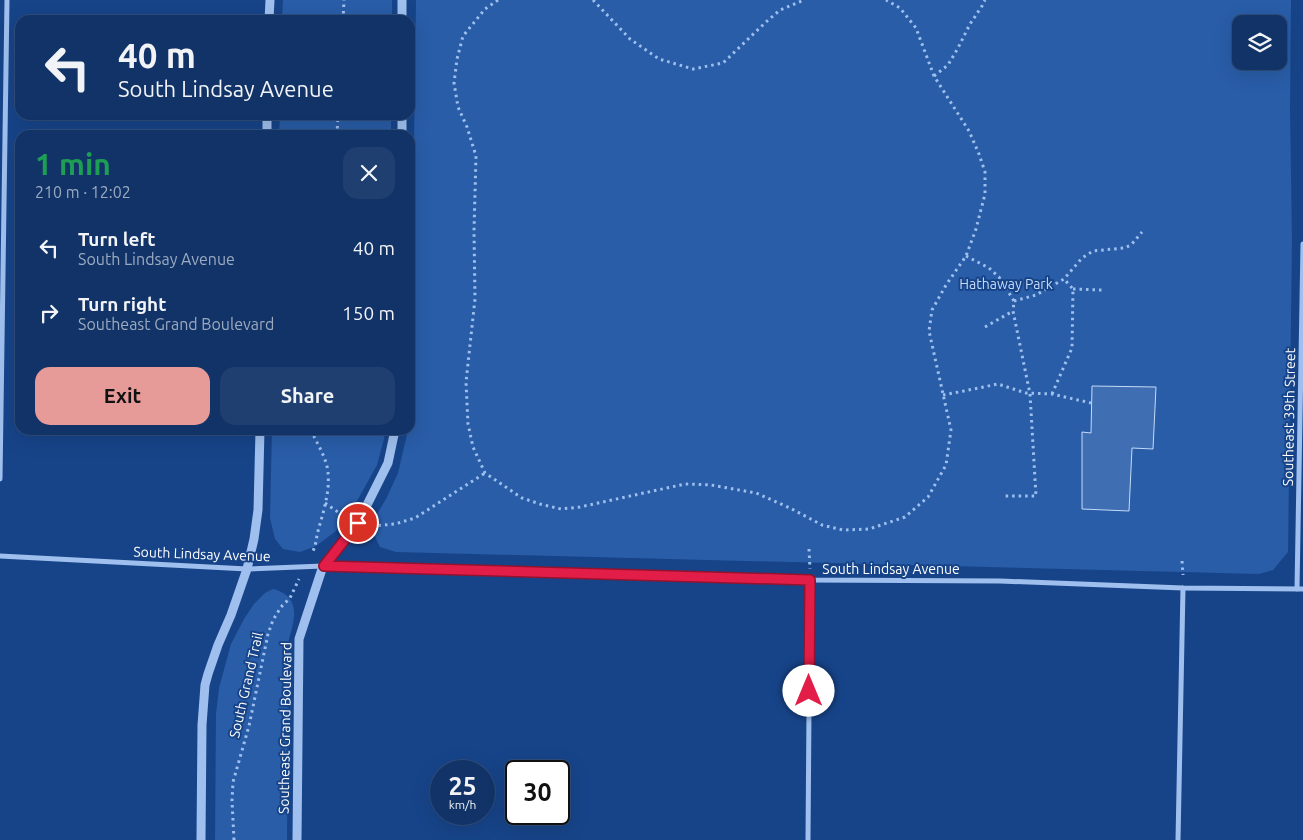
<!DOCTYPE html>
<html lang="en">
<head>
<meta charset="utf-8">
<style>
	body { margin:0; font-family:Ubuntu,sans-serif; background:#1e3f70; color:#f1f3f6; height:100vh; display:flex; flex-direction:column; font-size:19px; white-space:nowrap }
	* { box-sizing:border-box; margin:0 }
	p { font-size:16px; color:#9caac0 }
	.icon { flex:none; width:28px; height:28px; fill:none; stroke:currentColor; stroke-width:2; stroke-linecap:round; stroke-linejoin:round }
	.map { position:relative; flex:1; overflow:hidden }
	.sheet { position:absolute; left:15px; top:130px; width:400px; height:305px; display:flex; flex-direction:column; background:#113367; border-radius:15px; box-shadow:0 5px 20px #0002,0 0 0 1px #304e7b }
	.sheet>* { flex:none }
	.hud { position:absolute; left:15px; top:15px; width:400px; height:105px; border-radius:15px; box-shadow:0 5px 20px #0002,0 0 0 1px #304e7b; background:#113367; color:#f1f3f6; overflow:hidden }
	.tools { position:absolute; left:1232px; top:15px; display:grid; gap:10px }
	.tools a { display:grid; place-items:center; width:55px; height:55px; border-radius:10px; background:#113367; box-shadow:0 5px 20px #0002,0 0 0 1px #304e7b; font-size:25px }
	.speed { position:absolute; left:430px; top:760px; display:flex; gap:10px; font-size:25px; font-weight:700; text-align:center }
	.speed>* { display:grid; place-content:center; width:65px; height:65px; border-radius:50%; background:#113367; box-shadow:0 5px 20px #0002,0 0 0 1px #304e7b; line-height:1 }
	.speed small { font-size:12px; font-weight:400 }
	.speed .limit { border:2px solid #111; border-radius:8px; background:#fff; color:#111 }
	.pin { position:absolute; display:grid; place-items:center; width:42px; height:42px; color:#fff; margin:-21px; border:2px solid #fff; border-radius:50%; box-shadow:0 1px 5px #0007 }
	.me { position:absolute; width:55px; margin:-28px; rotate:0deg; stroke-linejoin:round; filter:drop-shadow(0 0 4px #0008) }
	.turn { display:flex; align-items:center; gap:18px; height:105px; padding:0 20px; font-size:22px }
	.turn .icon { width:65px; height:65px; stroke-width:2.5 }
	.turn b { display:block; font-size:35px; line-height:42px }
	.round { display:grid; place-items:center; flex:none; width:52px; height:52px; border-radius:15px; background:#1e3f70 }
	.summary { display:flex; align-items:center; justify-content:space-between; height:85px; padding:0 20px }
	h1 { font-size:30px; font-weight:600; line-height:38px; color:#1e9e55 }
	.primary-button { display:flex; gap:10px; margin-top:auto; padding:10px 20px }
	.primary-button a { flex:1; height:58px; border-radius:15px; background:#e69b98; color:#111; font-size:20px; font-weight:600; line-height:58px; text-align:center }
	.primary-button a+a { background:#1e3f70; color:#f1f3f6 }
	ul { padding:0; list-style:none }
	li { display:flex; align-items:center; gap:15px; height:65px; padding:0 20px }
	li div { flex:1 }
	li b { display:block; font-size:19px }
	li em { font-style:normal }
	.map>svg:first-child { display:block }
</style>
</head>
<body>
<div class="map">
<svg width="1303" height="840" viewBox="0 0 1303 840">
	<rect width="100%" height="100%" fill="#174489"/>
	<!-- green -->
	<g fill="#295da8" fill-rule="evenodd">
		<path d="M283 0H392V20H282Z"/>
		<path d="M416 0H1291L1290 110 1292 240 1288 552 1273 570 1259 574 396 552 380 547 370 526 386 499 398 473 408 430H410ZM1241 24H1279V61H1241Z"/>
		<path d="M280 115H391V135H279Z"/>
		<path d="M272 430H385L384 439 377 465 347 519 336 531 316 546 300 552 283 549 275 539 270 518Z"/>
		<path d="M273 589C303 597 294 621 288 643L287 840H215L216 714 219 688 231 644 244 619 254 604 265 593Z"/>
	</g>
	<!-- building -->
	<path fill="#3f6eb2" stroke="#c4dbfa" d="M1092 386 1156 387 1153 449 1132 448 1129 511 1082 509V432L1091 433Z"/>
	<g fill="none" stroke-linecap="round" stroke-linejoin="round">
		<!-- path -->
		<g stroke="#9fc0ee" stroke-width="3" stroke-dasharray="2.5 4" stroke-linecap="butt">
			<path d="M498 0 485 9 463 36 457 59 454 83 458 107 467 127 476 156 474 231 475 299 466 382 468 424 473 447 485 473 522 498 540 504 561 509 580 507 685 484 711 485 756 493 790 508 822 525 843 530 869 529 905 517 928 497 946 465 951 430 929 331 932 310 946 285 966 256 976 229 985 194V172L979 154 969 131 934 76 916 28 900 8 886 0"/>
			<path d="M593 0 630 39 659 59 693 69 723 63 766 22 780 10 804 0"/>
			<path d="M343 20 344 0"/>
			<path d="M934 76 948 65 958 48 970 24 982 6 985 0"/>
			<path d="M337 135 338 115"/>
			<path d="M966 256 989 268 999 277 1014 301 1013 311 1030 394 1036 496H1003"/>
			<path d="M1073 289 1102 290"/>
			<path d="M1014 301 1036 295 1064 279 1082 258 1093 251 1124 248 1131 245 1142 232"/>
			<path d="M985 327 1013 311"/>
			<path d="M1052 394 1072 348 1073 289 1064 279"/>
			<path d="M943 395 964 391 998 384 1026 393 1052 394 1091 403"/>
			<path d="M311 430C317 444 327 458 328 473 330 492 323 513 318 531 316 539 316 546 312 553"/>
			<path d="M325 503 345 517"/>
			<path d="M372 526 395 524 415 518 485 473"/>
			<path d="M809 549 810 569"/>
			<path d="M1182 561 1183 575"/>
			<path d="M234 840 232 801 233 782 249 726 268 634 273 620 281 607 290 598 299 579"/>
		</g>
		<!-- minor -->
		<g stroke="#9fc0ee" stroke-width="5">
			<path d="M0 479 7 0"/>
			<path d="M0 556 247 569 323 566 810 580 1000 581 1183 588 1303 589"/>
			<path d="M1297 589 1303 244"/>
			<path d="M808 840 810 580"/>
			<path d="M1178 840 1183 588"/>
		</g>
		<!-- tertiary -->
		<g stroke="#9fc0ee" stroke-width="9">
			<path d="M269 20 270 0"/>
			<path d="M402 20V0"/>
			<path d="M267 135V115"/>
			<path d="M402 135V115"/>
			<path d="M201 840 202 725 205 685 208 674 218 645 231 615 247 569 254 539 258 510 260 430"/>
			<path d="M297 840 299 639 323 566 358 523 388 463 395 430"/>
		</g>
	</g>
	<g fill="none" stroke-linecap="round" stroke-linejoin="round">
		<defs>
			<path id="route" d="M358 523 324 566 810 580 809 691"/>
		</defs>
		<!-- route casing -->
		<use href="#route" stroke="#92132f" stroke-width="12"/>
		<!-- route -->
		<use href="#route" stroke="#e11d48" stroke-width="9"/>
	</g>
	<g text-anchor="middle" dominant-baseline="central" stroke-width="4" stroke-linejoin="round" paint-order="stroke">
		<!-- park labels -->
		<g font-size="14" fill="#c4dbfa" stroke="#174489">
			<text x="1006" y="284">Hathaway Park</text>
		</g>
		<!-- street labels -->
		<g font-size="14" fill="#fff" stroke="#174489">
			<text transform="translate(1289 417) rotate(-89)">Southeast 39th Street</text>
			<text transform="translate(202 554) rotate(2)">South Lindsay Avenue</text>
			<text x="891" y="569">South Lindsay Avenue</text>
			<text transform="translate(246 685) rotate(-77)">South Grand Trail</text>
			<text transform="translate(285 728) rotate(-89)">Southeast Grand Boulevard</text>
		</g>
	</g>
</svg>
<div class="tools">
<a><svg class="icon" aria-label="layers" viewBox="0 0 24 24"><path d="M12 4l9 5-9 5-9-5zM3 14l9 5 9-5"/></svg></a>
</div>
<div class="speed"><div>25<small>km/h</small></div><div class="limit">30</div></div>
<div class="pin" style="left:358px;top:523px;background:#d93025"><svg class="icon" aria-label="arrive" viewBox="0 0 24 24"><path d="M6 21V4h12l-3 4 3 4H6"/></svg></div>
<svg class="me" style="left:809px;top:691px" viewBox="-20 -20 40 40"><circle r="19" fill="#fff"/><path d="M0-13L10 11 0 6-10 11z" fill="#e11d48"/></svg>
<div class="hud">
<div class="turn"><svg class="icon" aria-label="left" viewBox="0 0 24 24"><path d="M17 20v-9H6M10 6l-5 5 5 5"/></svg><div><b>40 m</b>South Lindsay Avenue</div></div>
</div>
<section class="sheet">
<div class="summary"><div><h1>1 min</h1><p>210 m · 12:02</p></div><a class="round"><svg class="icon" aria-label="close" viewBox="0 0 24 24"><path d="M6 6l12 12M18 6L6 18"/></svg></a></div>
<ul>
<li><svg class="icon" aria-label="left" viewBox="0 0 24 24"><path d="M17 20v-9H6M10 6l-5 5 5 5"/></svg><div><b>Turn left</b><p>South Lindsay Avenue</p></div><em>40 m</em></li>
<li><svg class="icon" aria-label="right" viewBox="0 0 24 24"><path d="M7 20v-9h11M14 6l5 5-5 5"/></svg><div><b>Turn right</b><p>Southeast Grand Boulevard</p></div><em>150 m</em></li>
</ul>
<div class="primary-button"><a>Exit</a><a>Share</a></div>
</section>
</div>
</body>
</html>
